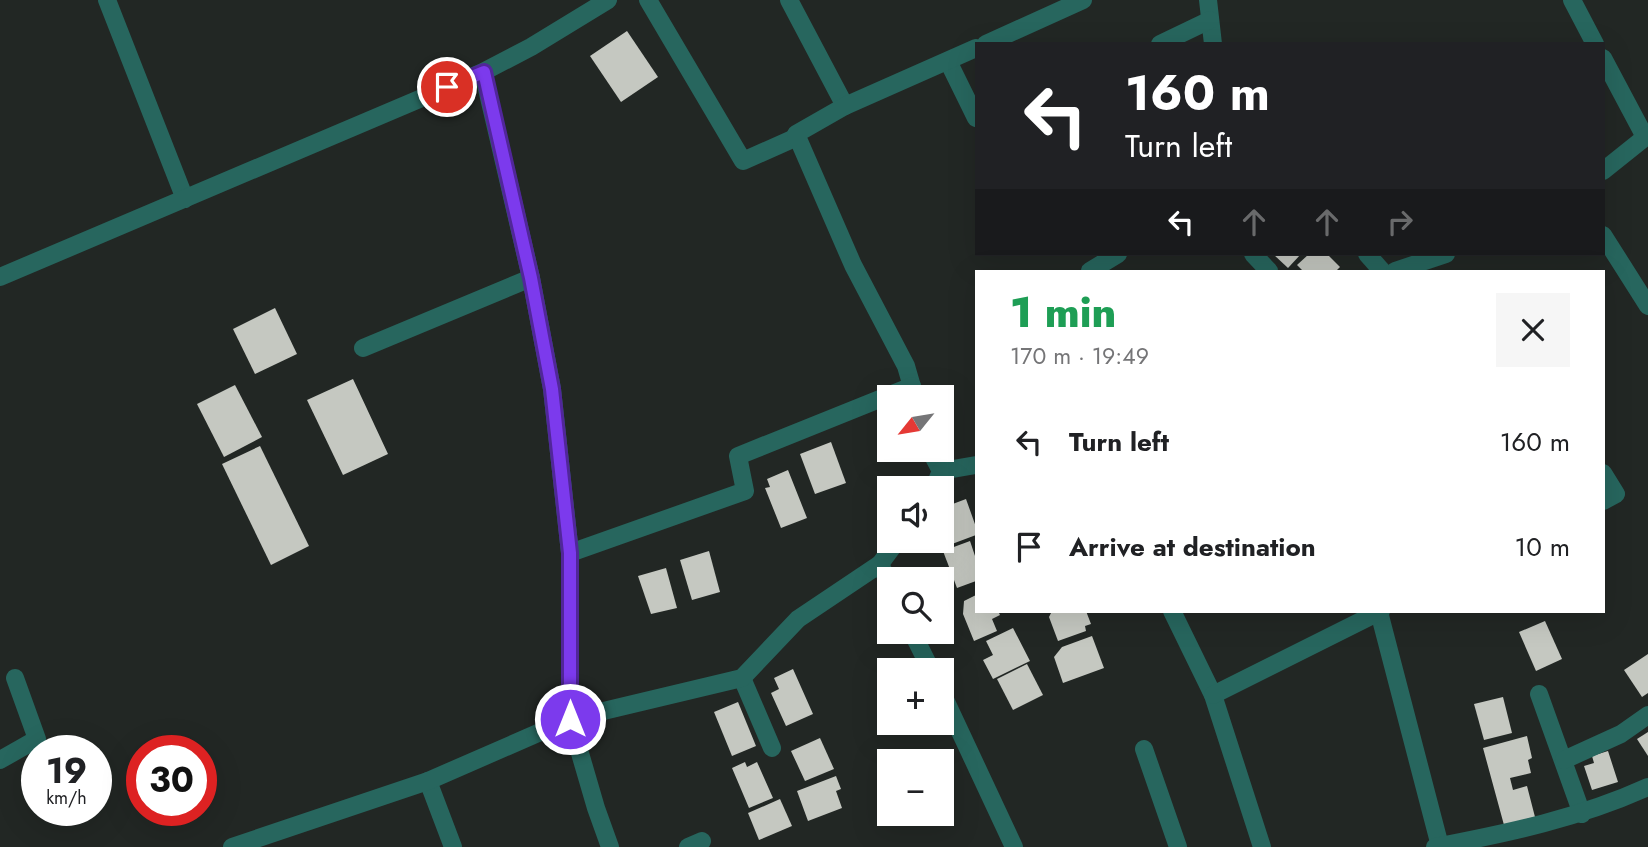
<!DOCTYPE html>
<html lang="en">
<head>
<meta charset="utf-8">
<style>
	body { margin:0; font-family:Jost,sans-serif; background:#f6f6f6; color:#202124; height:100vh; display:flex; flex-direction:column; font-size:26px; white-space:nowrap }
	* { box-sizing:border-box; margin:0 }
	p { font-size:23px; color:#757577 }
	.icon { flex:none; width:38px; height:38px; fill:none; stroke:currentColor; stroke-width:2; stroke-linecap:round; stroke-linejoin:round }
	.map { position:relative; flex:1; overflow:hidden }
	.drawer { position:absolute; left:975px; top:270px; width:630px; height:343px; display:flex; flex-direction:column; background:#fff; border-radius:0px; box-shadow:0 7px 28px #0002 }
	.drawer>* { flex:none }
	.guide { position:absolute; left:975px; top:42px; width:630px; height:214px; border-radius:0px; box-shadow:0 7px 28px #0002; background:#202124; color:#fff; overflow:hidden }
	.needle { width:46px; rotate:240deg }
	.buttons { position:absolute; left:877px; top:385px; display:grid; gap:14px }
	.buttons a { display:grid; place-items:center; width:77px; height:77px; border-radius:0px; background:#fff; box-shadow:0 7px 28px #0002; font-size:35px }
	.speed { position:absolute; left:21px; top:735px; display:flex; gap:14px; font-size:35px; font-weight:700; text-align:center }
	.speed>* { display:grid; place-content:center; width:91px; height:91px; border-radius:50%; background:#fff; box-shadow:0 7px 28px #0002; line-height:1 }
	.speed small { font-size:18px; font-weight:400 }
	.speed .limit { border:10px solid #d22; background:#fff; color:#111 }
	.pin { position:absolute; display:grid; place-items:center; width:60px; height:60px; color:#fff; margin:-30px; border:4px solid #fff; border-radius:50%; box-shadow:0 2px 7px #0007 }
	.me { position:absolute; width:77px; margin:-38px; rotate:0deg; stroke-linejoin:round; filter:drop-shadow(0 0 5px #0008) }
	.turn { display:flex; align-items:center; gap:24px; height:147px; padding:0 35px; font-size:32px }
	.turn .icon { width:91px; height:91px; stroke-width:2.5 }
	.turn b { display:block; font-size:49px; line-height:60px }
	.lanes { display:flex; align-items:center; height:66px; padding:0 35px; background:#0003; justify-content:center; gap:35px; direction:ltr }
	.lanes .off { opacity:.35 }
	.round { display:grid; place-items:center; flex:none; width:74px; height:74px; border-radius:0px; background:#f6f6f6 }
	.overview { display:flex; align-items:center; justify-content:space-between; height:119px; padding:0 35px }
	h1 { font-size:42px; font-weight:800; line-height:52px; color:#1e9e55 }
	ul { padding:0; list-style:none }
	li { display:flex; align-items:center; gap:21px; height:105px; padding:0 35px }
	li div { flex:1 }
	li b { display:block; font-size:26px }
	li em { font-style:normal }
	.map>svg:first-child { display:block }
</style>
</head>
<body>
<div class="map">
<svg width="1648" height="847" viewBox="0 0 1648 847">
	<rect width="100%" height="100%" fill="#222724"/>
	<!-- building -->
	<g fill="#c5c8c1">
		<path d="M627 31 658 77 621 102 590 56Z"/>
		<path d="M1273 254H1301L1288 268Z"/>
		<path d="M1309 254H1327L1340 267 1336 271H1303L1297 265Z"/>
		<path d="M275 308 297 354 255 374 233 329Z"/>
		<path d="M353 379 388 454 343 475 307 400Z"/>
		<path d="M235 385 262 437 224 457 197 404Z"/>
		<path d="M831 442 846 483 815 494 800 454Z"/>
		<path d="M260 446 309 546 271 565 222 464Z"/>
		<path d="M788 470 807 518 781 528 765 488 770 487 767 479Z"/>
		<path d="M966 499 976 527V535L944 547 942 539V521L945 520 942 508Z"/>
		<path d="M970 541 976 559V581L957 588 943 551Z"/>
		<path d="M709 551 720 592 692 600 680 560Z"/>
		<path d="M666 568 677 608 651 614 638 576Z"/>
		<path d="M976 595V611H998L1000 615 992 619 997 631 974 641 963 614 964 601Z"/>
		<path d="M1052 611H1086L1091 624 1085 626 1086 631 1058 641 1049 617Z"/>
		<path d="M1545 621 1562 659 1536 671 1519 632Z"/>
		<path d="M1013 628 1030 661 993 679 983 660 993 655 986 641Z"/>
		<path d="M1092 636 1104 668 1063 683 1054 657 1062 647Z"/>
		<path d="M1648 654V693L1642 697 1624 670Z"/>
		<path d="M1027 664 1043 695 1013 710 997 679Z"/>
		<path d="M793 669 813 714 786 726 771 693 779 689 774 678Z"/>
		<path d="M1503 697 1512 733 1484 740 1474 704Z"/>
		<path d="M738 702 756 746 732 756 714 712Z"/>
		<path d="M1648 732V756L1637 739Z"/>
		<path d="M1527 736 1532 758 1528 760 1531 773 1510 778 1513 790 1527 786 1535 817 1504 825 1483 748Z"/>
		<path d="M820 738 834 769 805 781 791 751Z"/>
		<path d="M1608 751 1618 782 1592 790 1584 766 1594 763 1592 756Z"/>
		<path d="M745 762 747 767 757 762 773 798 749 808 732 768Z"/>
		<path d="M836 776 841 789 836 791 842 808 808 821 797 791Z"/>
		<path d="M780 799 792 826 759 840 748 813Z"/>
	</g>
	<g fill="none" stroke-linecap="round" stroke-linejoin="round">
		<!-- minor -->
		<g stroke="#27665e" stroke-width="18">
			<path d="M107 0 185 199"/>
			<path d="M648 0 743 161 797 137"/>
			<path d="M789 0 845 106"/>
			<path d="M1208 0 1213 44"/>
			<path d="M1572 0 1595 44"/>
			<path d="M986 44 1083 0"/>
			<path d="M1160 44 1210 20"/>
			<path d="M1603 58 1645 137"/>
			<path d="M948 61 976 118"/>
			<path d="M483 72 531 278 552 389 570 553V719L596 808 610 847"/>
			<path d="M1603 171 1648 135"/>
			<path d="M1603 235 1648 306"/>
			<path d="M1253 254 1269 271"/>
			<path d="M1367 254 1382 271"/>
			<path d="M1090 271 1118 254"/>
			<path d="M1395 271 1446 254"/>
			<path d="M0 277 483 72 531 47 608 0"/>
			<path d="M363 348 531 278"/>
			<path d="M915 397 906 366 853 265 796 134 845 106 976 48"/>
			<path d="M930 450 941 471"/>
			<path d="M941 471 976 465"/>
			<path d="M1603 473 1616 494 1603 501"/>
			<path d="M934 488 941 471"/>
			<path d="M570 553 745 491 738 456 912 386"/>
			<path d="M880 564 889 583"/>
			<path d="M1172 611 1213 695 1262 847"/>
			<path d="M1379 612 1440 846"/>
			<path d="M912 632 931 670"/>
			<path d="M742 678 772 748"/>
			<path d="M942 693 1014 847"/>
			<path d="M1539 694 1582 814"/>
			<path d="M1213 695 1381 611"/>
			<path d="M1144 749 1178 847"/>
			<path d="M0 760 37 739 15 678"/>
			<path d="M1564 760 1621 734 1648 715"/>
			<path d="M428 781 453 847"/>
			<path d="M232 847 428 781 570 719 742 678 798 619 880 564 897 541"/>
			<path d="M688 847 702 841"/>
			<path d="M1435 847C1508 833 1580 818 1648 787"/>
		</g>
	</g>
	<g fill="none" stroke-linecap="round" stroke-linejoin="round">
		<defs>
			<path id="route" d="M447 87 484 72 531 278 552 389 570 553V719"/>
		</defs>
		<!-- route casing -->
		<use href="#route" stroke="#51269a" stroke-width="18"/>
		<!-- route -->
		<use href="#route" stroke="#7c3aed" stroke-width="12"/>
	</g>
</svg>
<div class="buttons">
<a><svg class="needle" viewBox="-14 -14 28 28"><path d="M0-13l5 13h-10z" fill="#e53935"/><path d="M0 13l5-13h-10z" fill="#757577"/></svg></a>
<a><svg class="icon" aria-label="sound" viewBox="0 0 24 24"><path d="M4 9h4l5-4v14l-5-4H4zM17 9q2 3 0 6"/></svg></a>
<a><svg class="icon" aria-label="search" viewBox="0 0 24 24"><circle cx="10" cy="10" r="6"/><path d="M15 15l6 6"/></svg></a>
<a>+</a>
<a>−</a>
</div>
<div class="speed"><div>19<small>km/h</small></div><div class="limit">30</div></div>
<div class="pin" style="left:447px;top:87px;background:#d93025"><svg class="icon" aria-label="arrive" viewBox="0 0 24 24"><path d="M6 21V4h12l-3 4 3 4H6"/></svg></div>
<svg class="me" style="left:570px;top:719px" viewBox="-20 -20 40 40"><circle r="17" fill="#7c3aed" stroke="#fff" stroke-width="3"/><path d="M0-11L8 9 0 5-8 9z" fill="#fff"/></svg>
<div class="guide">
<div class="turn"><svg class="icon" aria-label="left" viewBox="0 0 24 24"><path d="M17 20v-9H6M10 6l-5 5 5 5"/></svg><div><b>160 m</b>Turn left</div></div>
<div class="lanes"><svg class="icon" aria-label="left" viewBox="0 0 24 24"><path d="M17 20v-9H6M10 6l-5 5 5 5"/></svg><svg class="icon off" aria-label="ahead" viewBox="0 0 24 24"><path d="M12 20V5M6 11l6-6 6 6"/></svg><svg class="icon off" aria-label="ahead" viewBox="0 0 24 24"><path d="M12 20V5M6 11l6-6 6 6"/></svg><svg class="icon off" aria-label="right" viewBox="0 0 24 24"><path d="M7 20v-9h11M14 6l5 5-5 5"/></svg></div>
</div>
<section class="drawer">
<div class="overview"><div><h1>1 min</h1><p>170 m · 19:49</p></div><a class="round"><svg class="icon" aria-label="close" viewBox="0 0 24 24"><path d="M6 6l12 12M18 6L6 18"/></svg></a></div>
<ul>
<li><svg class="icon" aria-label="left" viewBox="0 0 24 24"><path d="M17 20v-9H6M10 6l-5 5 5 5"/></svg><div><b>Turn left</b></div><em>160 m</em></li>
<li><svg class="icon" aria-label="arrive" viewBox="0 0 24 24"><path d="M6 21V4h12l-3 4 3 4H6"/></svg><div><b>Arrive at destination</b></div><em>10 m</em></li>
</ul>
</section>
</div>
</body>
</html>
